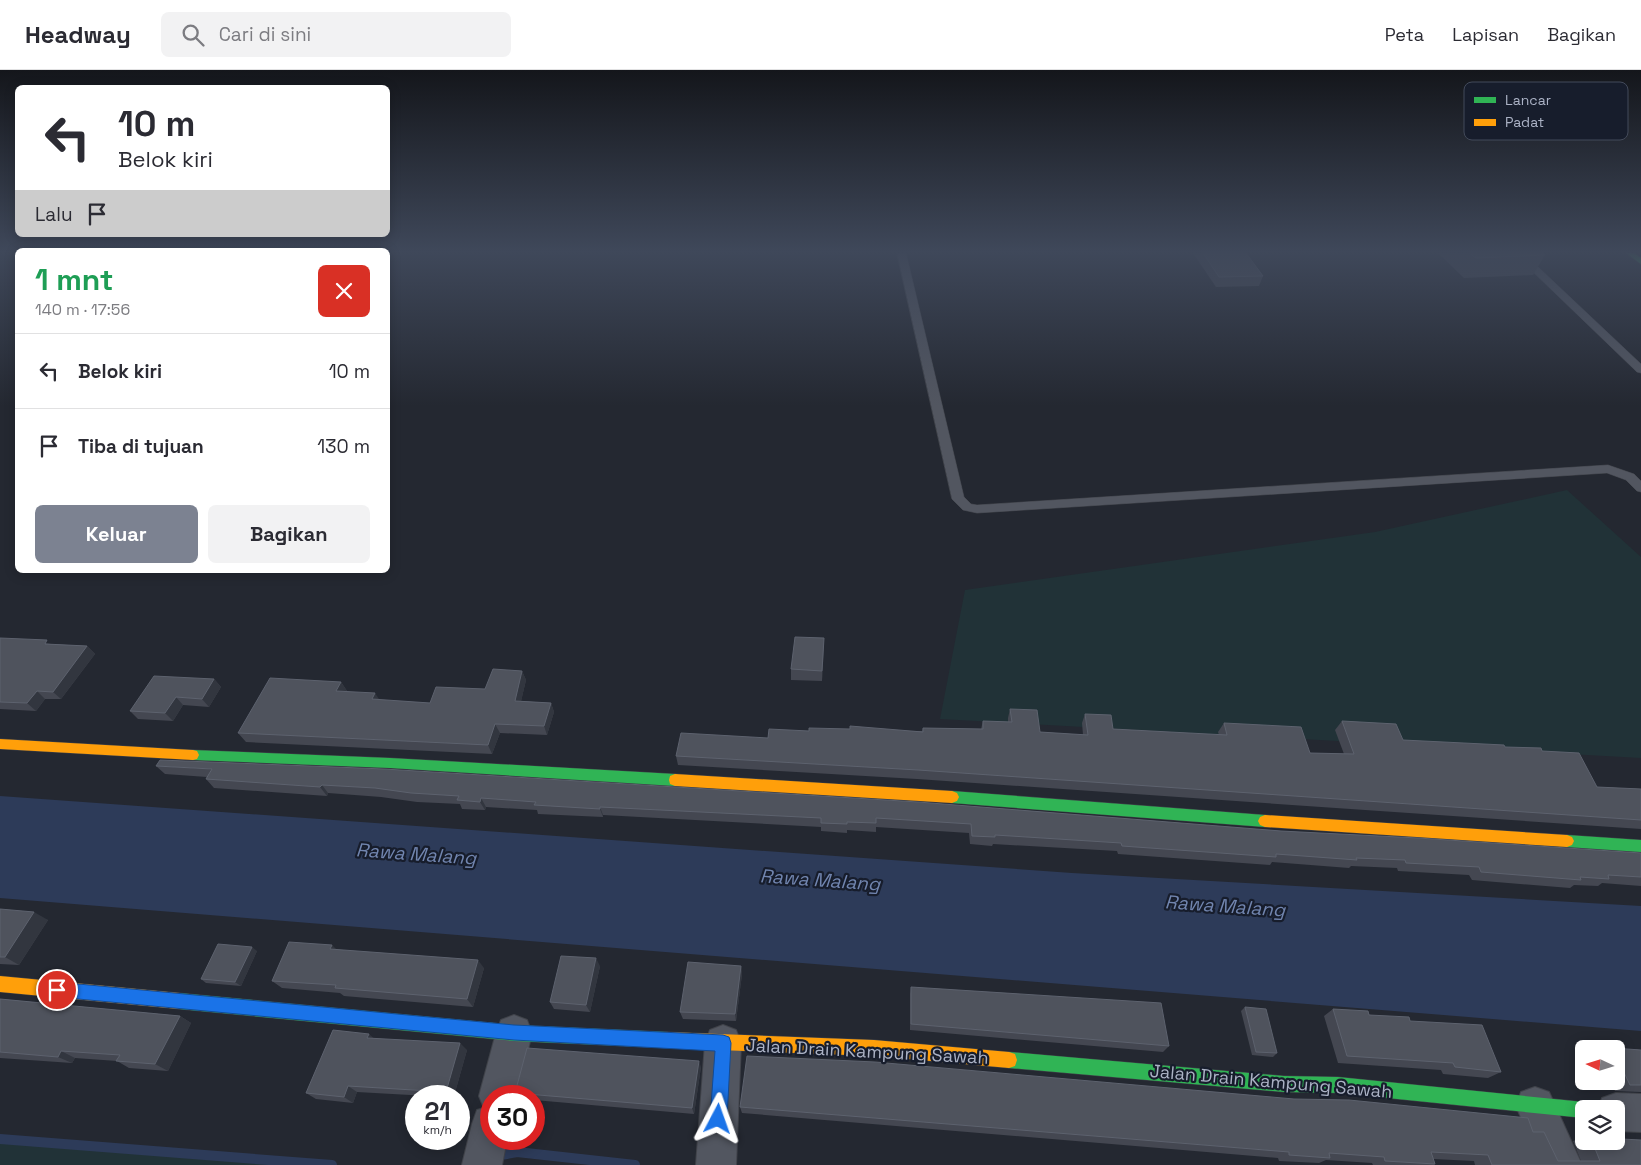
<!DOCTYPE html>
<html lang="id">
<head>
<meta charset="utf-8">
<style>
	body { margin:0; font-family:"Space Grotesk",sans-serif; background:#f2f2f3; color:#2b2b33; height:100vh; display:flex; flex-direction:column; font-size:19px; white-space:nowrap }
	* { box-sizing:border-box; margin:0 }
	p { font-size:16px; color:#7c7c81 }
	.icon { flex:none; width:28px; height:28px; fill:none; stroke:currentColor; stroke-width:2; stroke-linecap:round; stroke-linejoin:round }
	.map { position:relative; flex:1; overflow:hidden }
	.details { position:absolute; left:15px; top:178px; width:375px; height:325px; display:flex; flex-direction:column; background:#fff; border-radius:8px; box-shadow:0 2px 12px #0003 }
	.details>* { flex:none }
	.guide { position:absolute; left:15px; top:15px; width:375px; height:152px; border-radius:8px; box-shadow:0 2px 12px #0003; background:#fff; color:#2b2b33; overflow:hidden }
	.needle { width:32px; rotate:274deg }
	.buttons { position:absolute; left:1575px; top:970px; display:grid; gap:10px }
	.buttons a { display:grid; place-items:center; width:50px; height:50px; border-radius:8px; background:#fff; box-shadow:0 2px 12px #0003; font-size:25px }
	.speed { position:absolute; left:405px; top:1015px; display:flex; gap:10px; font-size:25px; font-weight:700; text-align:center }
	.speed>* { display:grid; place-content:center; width:65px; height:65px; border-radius:50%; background:#fff; box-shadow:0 2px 12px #0003; line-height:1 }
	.speed small { font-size:12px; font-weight:400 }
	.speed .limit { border:8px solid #d22; background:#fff; color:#111 }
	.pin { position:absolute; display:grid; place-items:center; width:42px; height:42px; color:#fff; margin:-21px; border:2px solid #fff; border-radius:50%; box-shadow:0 1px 5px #0007 }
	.me { position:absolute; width:55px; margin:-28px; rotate:4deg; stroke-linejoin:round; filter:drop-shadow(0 0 4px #0008) }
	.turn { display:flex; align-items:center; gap:18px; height:105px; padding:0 20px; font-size:22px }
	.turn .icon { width:65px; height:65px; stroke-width:2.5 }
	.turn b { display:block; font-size:35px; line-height:42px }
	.then { display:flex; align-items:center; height:48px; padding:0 20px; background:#0003; gap:10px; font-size:19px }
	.round { display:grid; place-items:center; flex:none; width:52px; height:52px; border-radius:8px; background:#f2f2f3 }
	.headline { display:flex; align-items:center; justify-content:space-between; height:85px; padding:0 20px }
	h1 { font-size:30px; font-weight:800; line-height:38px; color:#1e9e55 }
	.action { display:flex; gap:10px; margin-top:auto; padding:10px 20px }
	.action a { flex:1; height:58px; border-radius:8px; background:#7c8291; color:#fff; font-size:20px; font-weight:800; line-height:58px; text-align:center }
	.action a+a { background:#f2f2f3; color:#2b2b33 }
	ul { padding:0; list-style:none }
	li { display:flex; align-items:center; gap:15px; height:75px; padding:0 20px; border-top:1px solid #e1e1e2 }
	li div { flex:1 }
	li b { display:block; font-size:19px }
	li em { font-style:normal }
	header { display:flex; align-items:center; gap:30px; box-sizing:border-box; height:70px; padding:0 25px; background:#fff; border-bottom:1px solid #e1e1e2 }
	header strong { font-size:24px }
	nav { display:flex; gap:28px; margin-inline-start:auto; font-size:18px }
	.search { width:350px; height:45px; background:#f2f2f3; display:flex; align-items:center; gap:12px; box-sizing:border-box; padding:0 18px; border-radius:8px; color:#7c7c81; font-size:19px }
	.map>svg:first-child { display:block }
</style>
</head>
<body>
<header>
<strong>Headway</strong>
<div class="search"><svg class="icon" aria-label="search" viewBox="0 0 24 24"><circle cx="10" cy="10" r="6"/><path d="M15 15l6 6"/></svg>Cari di sini</div>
<nav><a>Peta</a><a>Lapisan</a><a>Bagikan</a></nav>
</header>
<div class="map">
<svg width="1641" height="1095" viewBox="0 0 1641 1095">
	<rect width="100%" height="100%" fill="#242831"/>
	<!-- green -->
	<g fill="#213237">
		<path d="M1567 420 1641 487V688L940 649 965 520 1375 462Z"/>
		<path d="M0 1069 332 1095H0Z"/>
	</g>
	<!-- water -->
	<path fill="#2d3b59" d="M0 726 1072 803 1641 836V961L0 828Z"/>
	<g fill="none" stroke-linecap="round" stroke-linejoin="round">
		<!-- stream -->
		<g stroke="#2d3b59" stroke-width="10">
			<path d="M0 1069 332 1095"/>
			<path d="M496 1086 517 1082 635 1095"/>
		</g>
		<defs>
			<g id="lane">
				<path d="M897 183H906L964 427 971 434 977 435 1608 395 1634 404 1641 411V422L1637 421 1626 410 1607 403 977 443 963 440 952 429Z"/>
				<path d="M1510 183H1520L1536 195 1641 294V303L1637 302 1530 199Z"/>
			</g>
			<g id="street">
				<path d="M514 945 527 950 532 963 517 1026H491V1069H507L502 1095H462L472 1054 477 1040 484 1038 479 1026 496 963 501 950Z"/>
				<path d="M723 955 736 960 741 973 736 1095H696L705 973 710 960Z"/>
				<path d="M1535 1017 1549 1022 1582 1095H1542L1516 1036 1521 1022Z"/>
				<path d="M1616 1023 1641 1024V1062L1616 1061V1039H1598L1602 1028Z"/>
			</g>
			<g id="fast">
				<path d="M1626 183H1634L1641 188V194Z"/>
				<path d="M193 680 390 688 675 704 680 706 681 710 680 714 675 716 390 698 193 690 189 689 187 685 189 681Z"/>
				<path d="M952 721 1265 745 1270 747 1272 751 1270 755 1265 757 952 733 947 731 945 727 947 723Z"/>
				<path d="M1567 765 1641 770V782L1567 777 1562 775 1560 771 1562 767Z"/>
				<path d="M179 923 514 955 667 962 673 964 675 970 673 976 667 978 514 971 179 939 174 936 171 931 174 926Z"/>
				<path d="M1009 982 1284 1006 1338 1007 1584 1032 1590 1034 1592 1039H1584V1048L1338 1023 1284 1022 1009 998 1003 996 1001 990 1003 984Z"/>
			</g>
			<g id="slow">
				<path d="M0 669 193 680 197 681 199 685 197 689 193 690 0 679Z"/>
				<path d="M675 704 952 721 957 723 959 727 957 731 952 733 675 716 670 714 669 710 670 706Z"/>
				<path d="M1265 745 1567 765 1572 767 1574 771 1572 775 1567 777 1265 757 1260 755 1258 751 1260 747Z"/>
				<path d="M0 906 179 923 184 926 187 931 184 936 179 939 0 922Z"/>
				<path d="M667 962 874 970 1009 982 1015 984 1017 990 1015 996 1009 998 874 986 667 978 661 976 659 970 661 964Z"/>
			</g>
		</defs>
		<!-- lane casing -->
		<use href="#lane" stroke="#40434a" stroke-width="1"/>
		<!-- street casing -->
		<use href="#street" stroke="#40434a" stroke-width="2"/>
		<!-- fast casing -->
		<use href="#fast" stroke="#40434a" stroke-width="1"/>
		<!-- slow casing -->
		<use href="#slow" stroke="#40434a" stroke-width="1"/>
		<!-- lane -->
		<use href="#lane" fill="#525660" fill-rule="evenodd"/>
		<!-- street -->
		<use href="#street" fill="#525660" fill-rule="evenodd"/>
		<!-- fast -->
		<use href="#fast" fill="#30b455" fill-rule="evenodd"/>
		<!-- slow -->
		<use href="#slow" fill="#ff9f0a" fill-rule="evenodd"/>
	</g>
	<!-- wall -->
	<g fill="#444751">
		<path d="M1193 183H1246L1263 206 1259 216 1216 217Z"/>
		<path d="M1438 183H1543L1545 185 1533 205 1464 208Z"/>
		<path d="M0 568 51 574 87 576 95 584 61 629H45L36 641 0 639Z"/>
		<path d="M824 568 822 611 791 610V599Z"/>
		<path d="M522 601 526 610 521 631 551 633 554 642 547 665 500 663 492 684 246 672 238 663 341 612 347 621 379 630 430 633 485 619Z"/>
		<path d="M214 609 221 617 209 637 183 635 173 651 138 649 130 641Z"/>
		<path d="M1010 639 1040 662 1083 665 1082 653 1085 644 1113 659 1219 665 1218 662 1224 653 1310 683 1344 684 1335 660 1342 651 1403 670 1505 677 1542 681 1597 717 1641 719V759L917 709 678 695 676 686 768 668 809 661H922L923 658 981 659 983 651 1008 652V648Z"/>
		<path d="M156 696 1281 761 1641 783V816L1602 813 1598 816 1574 815 1570 818 1472 810 1469 805 1398 801 1397 798 1351 796 1349 798 1272 792 1270 795 1118 784 1117 781 993 774 992 776 970 774 969 763 876 757V762L847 760V763L821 761V757L603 745V747L538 744 537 740 486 737 485 740 462 739 460 734 417 732 381 727 328 723 327 726 214 718 206 709 207 707 165 704Z"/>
		<path d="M0 839 48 850 19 895 0 894Z"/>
		<path d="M337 880 484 898 473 937 344 926 340 923 282 918 272 911Z"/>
		<path d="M257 881 241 916 206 913 201 909Z"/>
		<path d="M600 896 590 942 554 939 550 932Z"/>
		<path d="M741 896 742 904 736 951 683 949 680 942Z"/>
		<path d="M911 917 1169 976 1163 982 910 960V924Z"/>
		<path d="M0 929 180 946 191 953 168 1001 129 998 117 991 75 988 72 993 0 988Z"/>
		<path d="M1245 937 1277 983 1273 987 1252 985 1241 941Z"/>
		<path d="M1333 939 1410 951 1501 1002 1488 1008 1443 1004 1441 1000 1338 993 1324 946Z"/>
		<path d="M374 968 467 980 454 1026H428L357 1022 353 1033 316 1029 306 1023Z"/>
		<path d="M1613 978 1641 980V1022L1615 1021 1610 1011H1616V979Z"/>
		<path d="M701 997 694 1044 534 1030V1026H518L515 1023Z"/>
		<path d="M740 1037 1533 1062 1558 1091H1581L1573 1071 1584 1067V1071H1616L1622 1069 1641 1095H1475L1474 1091 1433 1089 1435 1094 1434 1095H1373L1372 1093 1326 1090 1319 1093 1279 1091 1278 1088 742 1043Z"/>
	</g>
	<!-- shaded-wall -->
	<g fill="#32363f">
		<path d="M824 568V579L822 611V601Z"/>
		<path d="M87 576 95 584 61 629 53 622Z"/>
		<path d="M522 601 526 610 519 640 515 631Z"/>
		<path d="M214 609 221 617 209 637 202 629Z"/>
		<path d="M341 612 347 621 342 630 336 621Z"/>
		<path d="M37 621 45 629 36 641 27 633Z"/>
		<path d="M375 623 381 632 372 629Z"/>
		<path d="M176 627 183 635 173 651 165 643Z"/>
		<path d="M551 633 554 642 547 665 544 656Z"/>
		<path d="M495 654 500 663 492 684 488 675Z"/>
		<path d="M322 715 328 723 327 726 320 717Z"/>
		<path d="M481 728 486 737 485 740 480 732Z"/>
		<path d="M600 737 603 745V747L600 739Z"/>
		<path d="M34 842 48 850 19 895 5 887Z"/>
		<path d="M332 875 340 883 330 879Z"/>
		<path d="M252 877 257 881 241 916 235 912Z"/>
		<path d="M596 888 600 896 590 942 586 935Z"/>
		<path d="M478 890 484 898 473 937 467 929Z"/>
		<path d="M741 896 742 904 736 951 735 944Z"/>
		<path d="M180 946 191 953 168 1001 155 994Z"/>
		<path d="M369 964 377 971 367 968Z"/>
		<path d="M460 973 467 980 454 1026H452L446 1022Z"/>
		<path d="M61 981 75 988 72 993 58 987Z"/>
		<path d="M699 991 701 997 694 1044 692 1038Z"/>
		<path d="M348 1016 357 1022 353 1033 344 1027Z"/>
	</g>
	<!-- building -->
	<g fill="#4f535d" stroke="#5d626e">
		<path d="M1203 183H1246L1263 206 1219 207Z"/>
		<path d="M1469 183H1543L1545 185 1476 188Z"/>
		<path d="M795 567 824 568 822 601 791 599Z"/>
		<path d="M0 568 47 570 45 574 87 576 53 622 37 621 27 633 0 632Z"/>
		<path d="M493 599 522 601 515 631 551 633 544 656 495 654 488 675 238 663 270 608 341 612 336 621 375 623 372 629 430 633 436 617 485 619Z"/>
		<path d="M154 606 214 609 202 629 176 627 165 643 130 641Z"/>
		<path d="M1010 639 1037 640 1040 662 1088 665 1085 644 1111 645 1113 659 1227 665 1224 653 1301 657 1310 683 1354 684 1342 651 1396 654 1403 670 1504 675 1505 677 1541 678 1542 681 1579 683 1597 717 1641 719V750L918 700 676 686 681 663 768 668 769 659 809 661V658L850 659V656L923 662V658L983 659V651L1012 652Z"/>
		<path d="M160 690 384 699 918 732 1281 761 1418 768 1641 783V807L1608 805 1609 809 1580 807 1581 810 1481 802 1479 797 1406 793 1405 790 1356 788 1357 790 1276 784V787L1122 776 1121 773 995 765V767L972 766 971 754 876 748V753L847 752V754L821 753V748L600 737V739L534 735 536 732 481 728 480 732 457 730 459 726 411 723 375 718 322 715 320 717 206 709 212 699 156 696Z"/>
		<path d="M0 839 34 842 5 887H0Z"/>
		<path d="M289 872 332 875 330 879 478 890 467 929 335 918 336 915 272 911Z"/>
		<path d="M218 874 252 877 235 912 201 909Z"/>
		<path d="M561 886 596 888 586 935 550 932Z"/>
		<path d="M688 892 741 896 735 944 680 942Z"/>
		<path d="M911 917 1161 933 1169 976 911 954Z"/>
		<path d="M0 929 180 946 155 994 116 991 120 985 61 981 58 987 0 982Z"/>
		<path d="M1245 937 1266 939 1277 983 1256 982Z"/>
		<path d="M1333 939 1368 941 1369 945 1409 947 1410 951 1482 955 1501 1002 1455 997 1453 993 1347 986Z"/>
		<path d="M333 960 369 964 367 968 460 973 446 1022 348 1016 344 1027 306 1023Z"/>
		<path d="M527 978 699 991 692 1038 515 1023Z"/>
		<path d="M1613 978 1641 980V1015H1630L1616 986V979Z"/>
		<path d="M747 986 875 992 1294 1029 1349 1030 1528 1048 1533 1062H1544L1558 1091H1600L1592 1071H1616V1067H1621L1622 1069 1641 1070V1095H1492L1488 1085 1431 1082 1435 1094 1385 1091 1384 1087 1329 1083 1330 1088 1289 1085V1082L740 1037Z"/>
	</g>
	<!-- sky -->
	<linearGradient id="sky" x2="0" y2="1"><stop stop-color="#14161b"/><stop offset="0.54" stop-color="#3f485a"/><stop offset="1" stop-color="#3f485a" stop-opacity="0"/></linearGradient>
	<rect width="1641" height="336" fill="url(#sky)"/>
	<!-- route -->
	<path fill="#1a73e8" stroke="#114b97" d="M57 912 514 955 723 965 729 967 731 973 727 1049 724 1055 718 1057 712 1055 710 1049 715 981 514 970 57 927 51 925 49 920 51 914Z"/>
	<g text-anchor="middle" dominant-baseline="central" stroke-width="4.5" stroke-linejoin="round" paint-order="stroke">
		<!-- near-street labels -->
		<g font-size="18" fill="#abb2c5" stroke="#171d2c">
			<text transform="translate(867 981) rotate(3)">Jalan Drain Kampung Sawah</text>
			<text transform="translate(1271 1011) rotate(5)">Jalan Drain Kampung Sawah</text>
		</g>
		<!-- near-water labels -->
		<g font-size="19" font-style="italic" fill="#7185af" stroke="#171d2c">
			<text transform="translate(416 784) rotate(4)">Rawa Malang</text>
			<text transform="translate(820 810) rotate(4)">Rawa Malang</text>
			<text transform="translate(1225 836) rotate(4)">Rawa Malang</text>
		</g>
	</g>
	<!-- legend -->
	<rect x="1464" y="12" width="164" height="58" rx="8" fill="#171d2c" stroke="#434a5a" stroke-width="1"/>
	<rect x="1474" y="27" width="22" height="6" fill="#30b455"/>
	<rect x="1474" y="49" width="22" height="7" fill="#ff9f0a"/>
	<g font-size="14" fill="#abb2c5">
		<text x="1505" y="35">Lancar</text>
		<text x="1505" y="57">Padat</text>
	</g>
</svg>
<div class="buttons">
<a><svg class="needle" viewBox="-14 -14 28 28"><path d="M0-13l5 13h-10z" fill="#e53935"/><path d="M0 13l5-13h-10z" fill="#7c7c81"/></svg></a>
<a><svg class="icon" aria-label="layers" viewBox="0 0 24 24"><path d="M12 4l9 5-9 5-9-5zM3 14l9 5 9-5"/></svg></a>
</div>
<div class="speed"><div>21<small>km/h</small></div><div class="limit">30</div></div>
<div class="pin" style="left:57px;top:920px;background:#d93025"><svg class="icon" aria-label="arrive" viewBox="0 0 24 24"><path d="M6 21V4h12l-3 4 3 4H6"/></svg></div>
<svg class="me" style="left:718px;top:1049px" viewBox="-20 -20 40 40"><path d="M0-17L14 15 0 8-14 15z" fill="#1a73e8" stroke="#fff" stroke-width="4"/></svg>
<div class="guide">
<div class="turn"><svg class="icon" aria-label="left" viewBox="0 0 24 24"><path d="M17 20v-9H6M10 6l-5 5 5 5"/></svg><div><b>10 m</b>Belok kiri</div></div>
<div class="then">Lalu<svg class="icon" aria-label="arrive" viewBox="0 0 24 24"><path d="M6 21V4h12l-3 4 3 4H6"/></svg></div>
</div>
<section class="details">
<div class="headline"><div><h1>1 mnt</h1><p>140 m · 17:56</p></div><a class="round" style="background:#d93025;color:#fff"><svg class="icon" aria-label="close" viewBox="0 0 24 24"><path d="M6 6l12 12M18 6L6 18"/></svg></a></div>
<ul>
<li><svg class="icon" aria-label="left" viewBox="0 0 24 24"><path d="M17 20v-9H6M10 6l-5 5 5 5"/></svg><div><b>Belok kiri</b></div><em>10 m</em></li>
<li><svg class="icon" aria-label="arrive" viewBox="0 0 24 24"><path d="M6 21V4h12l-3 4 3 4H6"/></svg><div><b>Tiba di tujuan</b></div><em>130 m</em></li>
</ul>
<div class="action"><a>Keluar</a><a>Bagikan</a></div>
</section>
</div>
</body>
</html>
